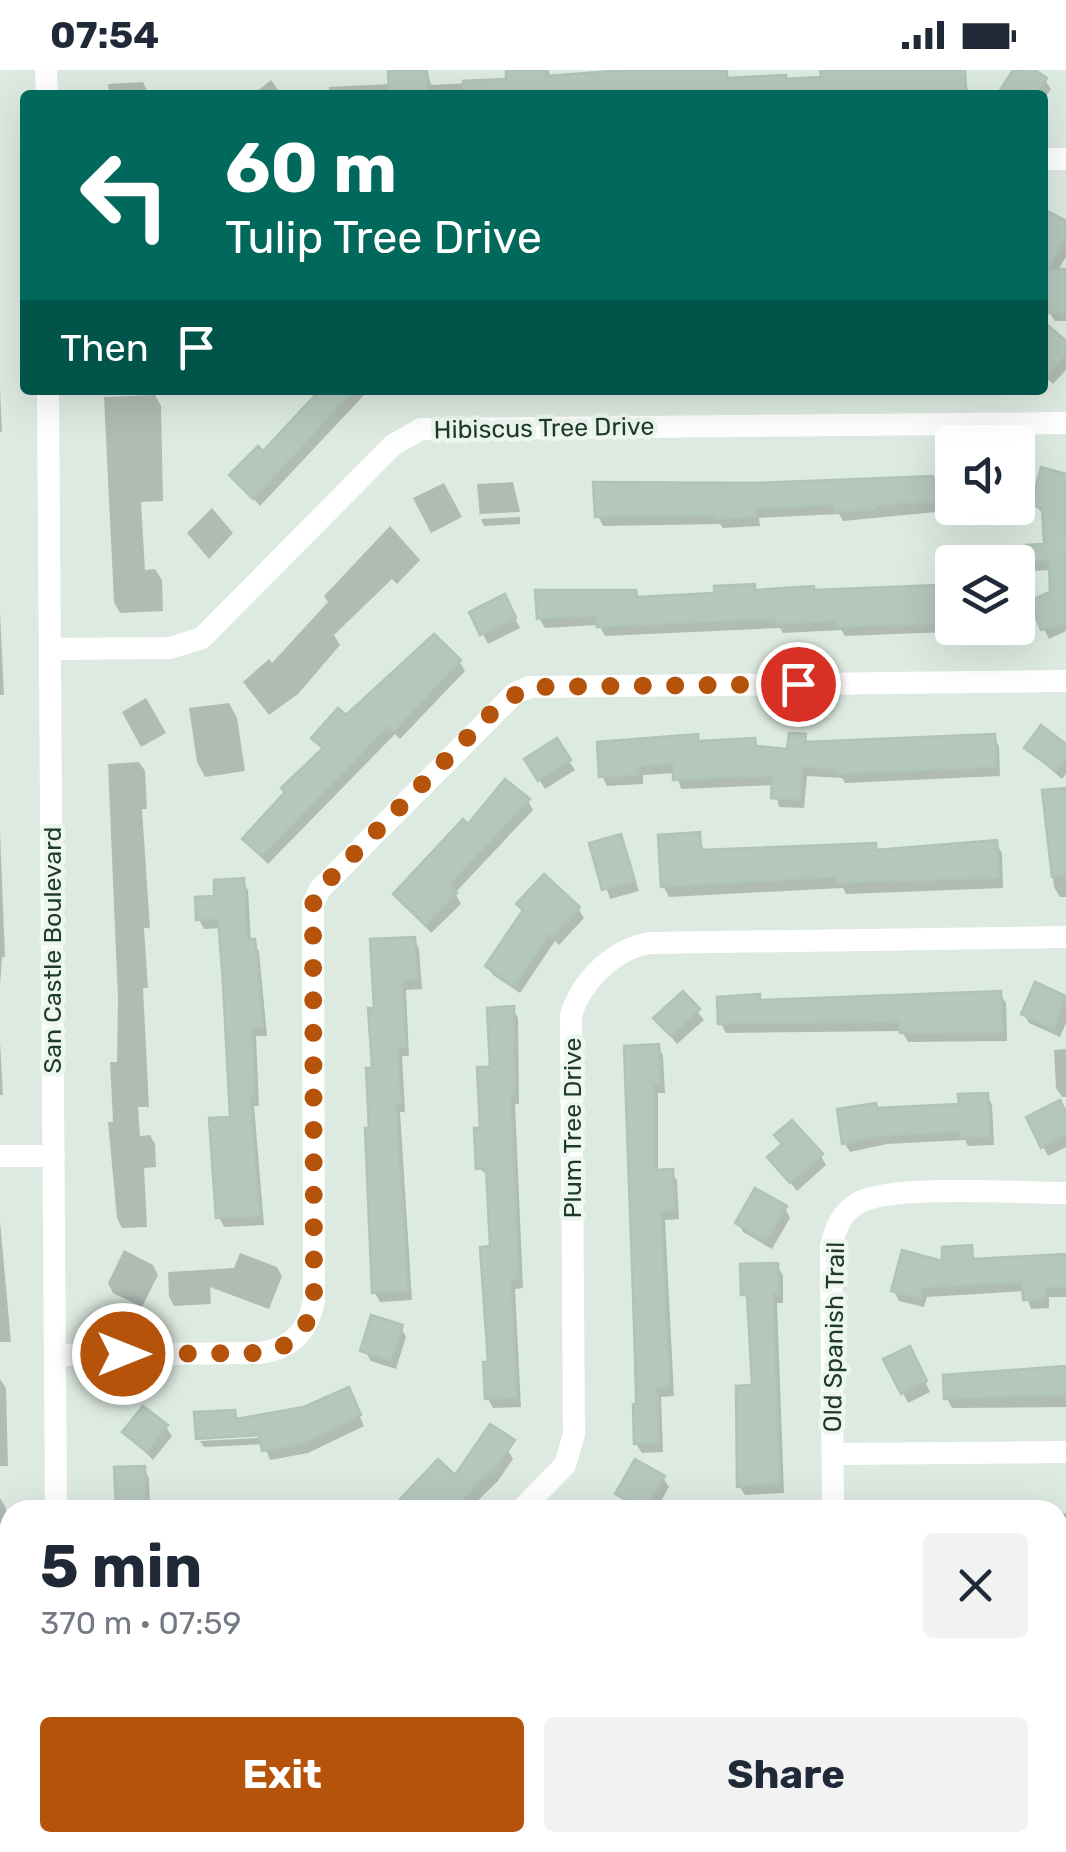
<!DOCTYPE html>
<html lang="en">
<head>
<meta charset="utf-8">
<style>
	body { margin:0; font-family:Rubik,sans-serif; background:#f2f2f3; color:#1f2937; height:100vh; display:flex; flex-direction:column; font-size:38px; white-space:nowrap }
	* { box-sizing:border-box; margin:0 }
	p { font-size:32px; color:#747a83 }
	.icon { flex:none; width:55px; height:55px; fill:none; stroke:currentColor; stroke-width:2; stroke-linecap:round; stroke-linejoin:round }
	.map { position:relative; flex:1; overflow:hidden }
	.side { position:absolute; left:0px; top:1430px; width:1068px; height:352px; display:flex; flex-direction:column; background:#fff; border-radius:30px 30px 0 0; box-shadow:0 10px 40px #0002 }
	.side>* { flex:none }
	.banner { position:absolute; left:20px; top:20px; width:1028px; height:305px; border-radius:10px; box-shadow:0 10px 40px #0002; background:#00695c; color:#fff; overflow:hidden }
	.tools { position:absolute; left:935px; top:355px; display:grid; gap:20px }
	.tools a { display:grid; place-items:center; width:100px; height:100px; border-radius:10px; background:#fff; box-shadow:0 10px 40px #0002; font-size:50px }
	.pin { position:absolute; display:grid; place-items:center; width:85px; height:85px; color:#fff; margin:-42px; border:5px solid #fff; border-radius:50%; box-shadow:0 2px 10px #0007 }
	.me { position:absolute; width:110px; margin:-55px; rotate:90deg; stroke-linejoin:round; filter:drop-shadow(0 0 8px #0008) }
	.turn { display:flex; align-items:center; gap:35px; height:210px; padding:0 40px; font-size:45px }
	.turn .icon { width:130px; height:130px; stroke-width:2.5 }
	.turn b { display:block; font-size:70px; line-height:85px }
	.then { display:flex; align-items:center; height:95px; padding:0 40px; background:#0003; gap:20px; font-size:38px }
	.round { display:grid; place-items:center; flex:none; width:105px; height:105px; border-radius:10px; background:#f2f2f3 }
	.summary { display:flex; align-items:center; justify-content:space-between; height:170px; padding:0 40px }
	h1 { font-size:60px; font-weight:700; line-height:75px }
	.action { display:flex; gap:20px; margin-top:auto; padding:20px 40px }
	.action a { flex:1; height:115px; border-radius:10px; background:#b45309; color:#fff; font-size:40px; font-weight:700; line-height:115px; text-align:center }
	.action a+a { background:#f2f2f3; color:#1f2937 }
	.status { display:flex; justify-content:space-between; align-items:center; height:70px; padding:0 50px; background:#fff; direction:ltr }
	.status svg { height:28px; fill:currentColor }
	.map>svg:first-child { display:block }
</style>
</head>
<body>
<div class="status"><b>07:54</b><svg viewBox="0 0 49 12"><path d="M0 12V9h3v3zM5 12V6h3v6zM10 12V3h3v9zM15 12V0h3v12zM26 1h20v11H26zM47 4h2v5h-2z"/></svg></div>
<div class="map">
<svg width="1066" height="1782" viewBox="0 0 1066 1782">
	<rect width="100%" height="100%" fill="#ddeae1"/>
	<!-- water -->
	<path fill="#81d2cb" d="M1058 1527H1066V1782H753L763 1772H1058Z"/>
	<!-- shadow -->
	<g fill="#0003">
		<path d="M390 0H427L431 15 509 11V0H549L550 9 647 0 725 1 731 11H786L823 9V0H963L969 25H329V17L391 14Z"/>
		<path d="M1016 0H1030L1045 10 1051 19 1042 32V25H1000Z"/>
		<path d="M271 10 282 25H252Z"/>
		<path d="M143 12 149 25H109L108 14Z"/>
		<path d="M1042 140 1066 154V187L1057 202 1066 201V251H1055L1049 242Z"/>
		<path d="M1066 274V300L1053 314 1042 305Z"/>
		<path d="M0 318 2 362H0Z"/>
		<path d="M322 320 367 322 260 436 233 405 263 385Z"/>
		<path d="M155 325 161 336 163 431 141 432 145 500 155 499 162 510 163 541 120 543 114 532 104 327Z"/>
		<path d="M952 407V438H993V452L963 453 957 440 843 451 839 444 759 448 760 456 723 458 720 454 603 456 598 446 754 416Z"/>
		<path d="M1066 407V561L1049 569 1044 559 1053 524 1050 500 1035 501 1029 491 1047 476 1045 445 1033 434Z"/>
		<path d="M513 412 520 442 480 444V448L477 414Z"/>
		<path d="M444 413 462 447 431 463 413 428Z"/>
		<path d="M212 438 233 463 209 489 187 463Z"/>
		<path d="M520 447V454L484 456 481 449Z"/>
		<path d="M390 456 420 490 397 514 392 509 334 565 340 575 298 624 269 645 243 612 269 589 272 593 328 532 324 526Z"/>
		<path d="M754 516 757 522 815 523 952 516V558L999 560 845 566 841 560 783 563 780 558 605 566 599 555 545 558 539 548 635 523 639 529 717 525Z"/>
		<path d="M504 527 520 558 488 574 472 543Z"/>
		<path d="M0 542 4 625H0Z"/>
		<path d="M459 591 465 601 400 669 395 664 268 794 251 778 245 769 324 681 314 668Z"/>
		<path d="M146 628 166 663 141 677 122 642Z"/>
		<path d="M229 633 237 648 245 701 205 707 197 692 189 638Z"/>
		<path d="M697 666 701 674 754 671 758 679 790 682 804 666 809 674 993 666 999 676 1000 706 845 713 842 708 807 706 804 738 779 737 774 715 681 719 676 703 643 705V714L607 716 602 706Z"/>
		<path d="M556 671 575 700 545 719 527 690Z"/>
		<path d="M1066 677V704L1062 709 1026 678Z"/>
		<path d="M139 692 145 701 147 739H142L150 858H144L148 918H143L149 1037H138L140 1066 150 1065 155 1074 156 1097 144 1098 147 1157 122 1158 117 1148 108 1052H113L110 992H117L118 929 108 694Z"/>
		<path d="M1066 721V827H1060L1054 817 1045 722Z"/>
		<path d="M528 731 533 740 455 823 461 834 431 863 396 824 468 758Z"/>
		<path d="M0 760 5 887H2L0 917Z"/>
		<path d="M698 765 705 782 874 776 878 783 995 772 1002 783 1003 818 846 824 843 818 669 827 663 816Z"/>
		<path d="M620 767 639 821 610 829 592 775Z"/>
		<path d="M242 811 248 820 251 872 259 881 267 966H256L259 1036H254L264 1155 224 1157 219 1147 233 1049 221 858 204 859 199 850 217 829Z"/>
		<path d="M519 835 578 838 584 848 559 875 555 871 520 923 493 905 488 896 524 843Z"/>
		<path d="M414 869 419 879 422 919 406 920 409 986H402L405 1042H400L412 1230 380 1232 375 1223 372 1060 377 940Z"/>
		<path d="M1037 915 1066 929V953L1060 967 1029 953 1023 943Z"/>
		<path d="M683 924 704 950 677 974 656 948Z"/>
		<path d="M1000 924 1006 933 1007 971 908 972 902 961 726 963 721 954 758 927 762 933Z"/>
		<path d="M513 939 518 948 519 1034H515L523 1218 515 1219 521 1337 493 1338 488 1328 493 1179 489 1107 479 1098 493 999Z"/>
		<path d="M0 972 3 1025H0Z"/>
		<path d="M658 976 663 986 665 1023H658V1102H672L677 1111 679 1149 665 1150 674 1326 661 1327 663 1382 642 1383 636 1374 626 978Z"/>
		<path d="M1066 979V1027H1062L1056 1018 1054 980Z"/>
		<path d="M987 1025 992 1035 994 1075 968 1076 965 1070 887 1074 850 1082 844 1073 877 1040 961 1036Z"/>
		<path d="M1066 1046V1077L1048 1086 1029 1048Z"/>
		<path d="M777 1066 821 1086 826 1095 797 1121 770 1087 783 1076Z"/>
		<path d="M785 1138 790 1148 772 1179 743 1162 738 1153Z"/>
		<path d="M0 1151 11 1272H0Z"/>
		<path d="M971 1178 976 1191 1066 1188V1227H1049V1238L1031 1239 1025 1221 927 1227 924 1237 899 1231 894 1221Z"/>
		<path d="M124 1180 153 1195 158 1205 142 1237 113 1223 108 1213Z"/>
		<path d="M240 1183 277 1197 282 1206 269 1239 210 1217 211 1234 174 1236 169 1226 168 1202 234 1198Z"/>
		<path d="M777 1196 783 1205V1233H777L784 1423 745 1425 739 1416 754 1318 750 1235 744 1224Z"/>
		<path d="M401 1257 406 1267 396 1299 371 1291 365 1281Z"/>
		<path d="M915 1289 930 1322 908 1333 887 1290Z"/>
		<path d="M1066 1300V1337L952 1338 947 1329Z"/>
		<path d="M0 1309 6 1318 8 1396H0Z"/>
		<path d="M348 1320 364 1356 308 1383 270 1390 264 1374 204 1377 200 1371 272 1367V1362L198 1368 197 1344 234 1342 239 1351 304 1339Z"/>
		<path d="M166 1357 172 1366 153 1390 125 1362Z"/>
		<path d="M508 1380 513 1389 498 1411 468 1440H391L396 1432Z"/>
		<path d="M143 1398 149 1408 150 1440H121L118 1435Z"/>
		<path d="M663 1408 669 1417 656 1440H633L617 1424Z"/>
		<path d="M0 1428 6 1438 7 1453H0Z"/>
		<path d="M1066 1443V1489L1058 1490V1444Z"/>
		<path d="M649 1772H728L734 1782H697L694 1778 690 1782H640Z"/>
	</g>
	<!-- building -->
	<g fill="#b5c7bc" stroke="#afc3b6" stroke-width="2.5">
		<path d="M388 0H427L428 25H389Z"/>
		<path d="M506 0H546L547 6 626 0H727V8L786 5V9L821 7 820 0H965L966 25H464L463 11 506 9Z"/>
		<path d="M1013 0H1035L1047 8 1036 25H997Z"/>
		<path d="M1042 138 1066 151V169L1048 200 1066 199V242L1047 243Z"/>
		<path d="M1042 250 1066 271V285L1042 311Z"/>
		<path d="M320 320H354L253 429 229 405 258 376 263 381Z"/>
		<path d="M1041 397 1066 404V553L1041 560 1029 531 1050 522 1049 491 1027 492 1026 475 1044 474 1042 438 1031 434Z"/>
		<path d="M933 406 935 432 875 435 876 440 835 442 834 435 755 439 756 447 715 449 714 445 595 447 593 412 754 413Z"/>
		<path d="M755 514V520L814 516V520L937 515 939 554 837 557 836 551 775 554V549L597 557V546L537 549 535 520H636L637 527 714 523V516Z"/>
		<path d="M505 524 516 548 480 565 469 542Z"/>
		<path d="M434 564 461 590 394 661 388 656 262 786 242 769 285 722 281 718 323 678 311 668 338 638 346 645Z"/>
		<path d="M1041 655 1066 674V688L1056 701 1024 678Z"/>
		<path d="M789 663 806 664 805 672 995 664 997 697 837 704V699L803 697 800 730 771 728 772 706 673 710V694L639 696V705L599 707 597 672 698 664V671L755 668 756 676 787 679Z"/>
		<path d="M557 668 571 690 538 711 524 689Z"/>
		<path d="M505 709 530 729 449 815 457 823 425 855 393 824 463 749 468 754Z"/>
		<path d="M1066 718V806L1052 807 1042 720Z"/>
		<path d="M700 762 701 780 876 773V780L997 770 999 808 838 813 837 807 661 817 658 765Z"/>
		<path d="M621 764 635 811 602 820 589 773Z"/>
		<path d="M544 804 580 837 553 867 549 864 514 916 485 896 523 840 516 834Z"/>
		<path d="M244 808 247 869H255L263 957H252L255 1027H250L260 1146 216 1148 209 1048 230 1047 223 913 218 849 196 850 195 827 214 826V810Z"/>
		<path d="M415 867 418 910 402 911 406 977H398L401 1033 396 1034 408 1221 372 1223 365 1058H369L366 998H372L368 938H374L370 869Z"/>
		<path d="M1035 912 1066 926 1054 959 1021 944Z"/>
		<path d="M683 921 700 939 671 966 653 948Z"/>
		<path d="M1001 921 1003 962 900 963 899 952 718 954 717 927 760 924V930Z"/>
		<path d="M514 936 515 1025H511L519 1209 511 1210 517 1328 485 1329 483 1292H488L480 1177 490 1176 486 1098 476 1099 474 1058H480L477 997H490L487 938Z"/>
		<path d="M659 974 661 1014H654V1100L673 1099 675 1140 661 1141 670 1317 657 1318 659 1373 634 1374 633 1334H637L624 976Z"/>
		<path d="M988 1023 990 1066 960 1068V1062L881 1066 842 1074 837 1039 876 1033 877 1038 959 1034 958 1024Z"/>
		<path d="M1060 1030 1066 1042V1065L1041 1078 1026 1047Z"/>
		<path d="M792 1050 823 1084 790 1113 767 1087 782 1074 774 1065Z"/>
		<path d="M755 1118 787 1136 766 1171 735 1153Z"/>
		<path d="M972 1175 973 1189 1066 1184V1217L1045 1218 1046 1229 1023 1230 1022 1212 922 1218 920 1229 891 1221 902 1180 942 1191V1177Z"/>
		<path d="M778 1193 779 1224H773L780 1414 737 1417 736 1316 752 1315 747 1225H741L740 1194Z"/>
		<path d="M371 1245 403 1255 391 1291 360 1281Z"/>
		<path d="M910 1276 927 1311 901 1324 883 1289Z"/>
		<path d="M1066 1296V1325L944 1329 943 1305Z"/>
		<path d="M349 1317 361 1345 302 1374 262 1381 259 1365 196 1369 194 1342 235 1340 236 1349 304 1337Z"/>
		<path d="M143 1336 168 1355 147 1382 122 1362Z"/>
		<path d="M490 1354 515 1370 492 1403 489 1401 454 1440H390L438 1389 455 1405Z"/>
		<path d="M635 1389 665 1406 645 1440 615 1424Z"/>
		<path d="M145 1396 147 1435 116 1436 114 1397Z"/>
	</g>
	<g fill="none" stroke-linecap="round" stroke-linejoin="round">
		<!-- minor -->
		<g stroke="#fff" stroke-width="22">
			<path d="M46 0 47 25"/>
			<path d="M1042 89H1066"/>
			<path d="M48 320 56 1440"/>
			<path d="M50 579 170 578 202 568 393 375 421 359 1066 353"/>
			<path d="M0 1086H54"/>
			<path d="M55 1285 260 1283C292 1278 308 1262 314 1230L313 834 320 819 515 623 530 617 1066 611"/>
			<path d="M833 1384 1066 1382"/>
			<path d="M521 1440 565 1395 574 1364 571 945C582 910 614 879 650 873L1066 867"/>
			<path d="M833 1440 831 1177C835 1159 841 1143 858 1133 890 1114 1023 1123 1066 1123"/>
			<path d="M58 1772V1782"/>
			<path d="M548 1782 558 1772"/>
		</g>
	</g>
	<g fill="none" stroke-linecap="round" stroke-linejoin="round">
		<!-- route -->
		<path stroke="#b45309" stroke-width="18" stroke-dasharray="0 32.4" d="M123 1284 260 1283C292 1278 308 1261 314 1230L313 834 320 819 502 632 530 617 798 614"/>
	</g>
	<g text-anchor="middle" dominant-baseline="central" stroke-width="9" stroke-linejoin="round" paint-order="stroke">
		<!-- street labels -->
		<g font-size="25" fill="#1e3a2c" stroke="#edf7f0">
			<text transform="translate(544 358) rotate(-1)">Hibiscus Tree Drive</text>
			<text transform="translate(52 880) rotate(-90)">San Castle Boulevard</text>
			<text transform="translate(572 1058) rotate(-90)">Plum Tree Drive</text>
			<text transform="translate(834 1267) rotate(-89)">Old Spanish Trail</text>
		</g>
	</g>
</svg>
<div class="tools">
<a><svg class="icon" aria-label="sound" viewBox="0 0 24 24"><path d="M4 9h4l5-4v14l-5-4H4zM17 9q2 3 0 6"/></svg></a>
<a><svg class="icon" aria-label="layers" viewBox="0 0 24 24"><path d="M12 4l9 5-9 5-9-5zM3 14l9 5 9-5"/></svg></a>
</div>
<div class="pin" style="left:798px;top:614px;background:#d93025"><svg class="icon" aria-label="arrive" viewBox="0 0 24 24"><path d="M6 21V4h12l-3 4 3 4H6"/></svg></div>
<svg class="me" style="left:123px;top:1284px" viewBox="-20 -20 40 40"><circle r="17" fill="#b45309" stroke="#fff" stroke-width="3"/><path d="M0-11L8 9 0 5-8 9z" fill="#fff"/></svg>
<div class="banner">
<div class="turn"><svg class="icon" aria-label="left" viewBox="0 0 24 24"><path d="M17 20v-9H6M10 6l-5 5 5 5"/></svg><div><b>60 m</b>Tulip Tree Drive</div></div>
<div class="then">Then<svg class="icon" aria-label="arrive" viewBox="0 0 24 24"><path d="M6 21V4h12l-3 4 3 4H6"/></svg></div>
</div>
<section class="side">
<div class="summary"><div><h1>5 min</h1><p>370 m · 07:59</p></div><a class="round"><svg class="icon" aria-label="close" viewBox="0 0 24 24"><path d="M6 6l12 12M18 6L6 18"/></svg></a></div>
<div class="action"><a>Exit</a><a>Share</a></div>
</section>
</div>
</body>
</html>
